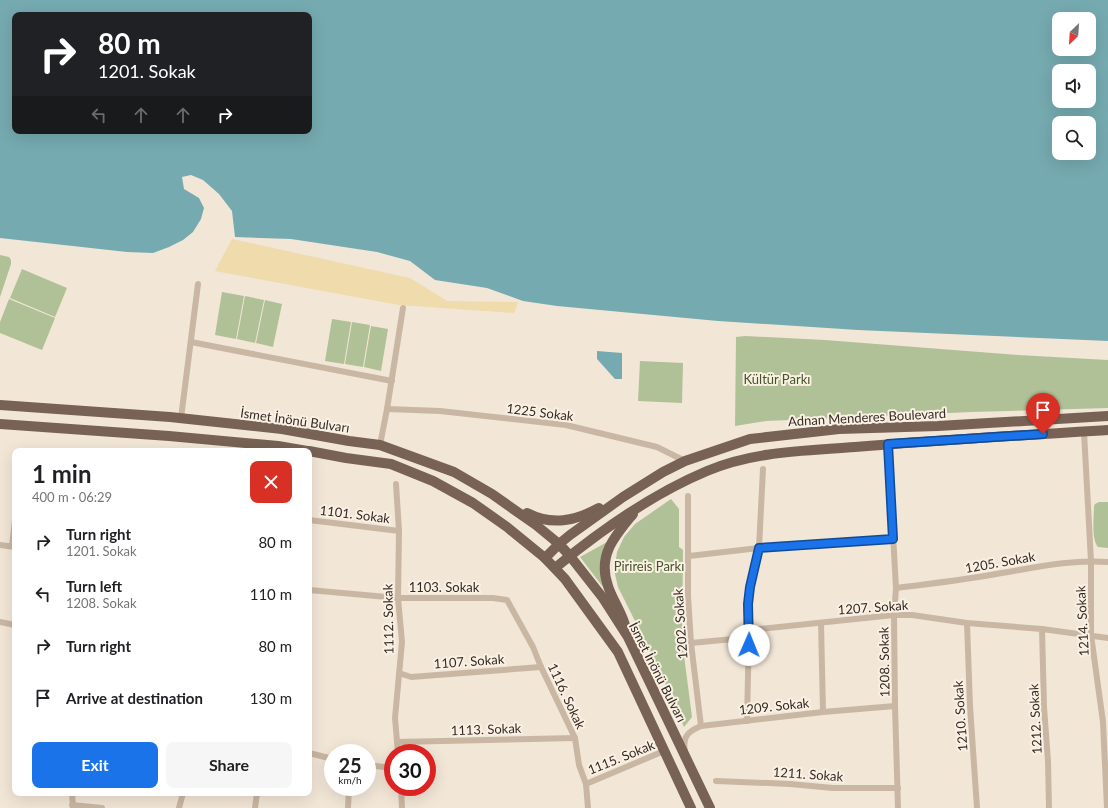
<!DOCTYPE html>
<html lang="en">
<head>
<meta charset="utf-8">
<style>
	body { margin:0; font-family:Lato,sans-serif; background:#f6f6f6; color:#202124; height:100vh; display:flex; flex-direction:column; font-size:15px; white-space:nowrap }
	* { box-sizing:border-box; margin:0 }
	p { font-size:13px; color:#757577 }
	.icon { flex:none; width:22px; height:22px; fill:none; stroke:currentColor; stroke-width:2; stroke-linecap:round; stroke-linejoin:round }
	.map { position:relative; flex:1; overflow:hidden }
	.details { position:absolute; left:12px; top:448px; width:300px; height:348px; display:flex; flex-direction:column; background:#fff; border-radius:8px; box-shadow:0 4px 16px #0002 }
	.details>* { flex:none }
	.guide { position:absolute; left:12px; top:12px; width:300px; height:122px; border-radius:8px; box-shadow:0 4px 16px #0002; background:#202124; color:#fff; overflow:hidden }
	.needle { width:26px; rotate:205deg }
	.tools { position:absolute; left:1052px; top:12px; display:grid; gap:8px }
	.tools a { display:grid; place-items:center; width:44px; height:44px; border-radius:8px; background:#fff; box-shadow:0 4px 16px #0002; font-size:20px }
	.speed { position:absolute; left:324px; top:744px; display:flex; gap:8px; font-size:20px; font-weight:700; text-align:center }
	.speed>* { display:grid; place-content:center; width:52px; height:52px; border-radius:50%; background:#fff; box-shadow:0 4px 16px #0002; line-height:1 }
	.speed small { font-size:10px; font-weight:400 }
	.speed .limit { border:6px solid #d22; background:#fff; color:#111 }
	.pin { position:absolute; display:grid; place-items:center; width:34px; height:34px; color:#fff; margin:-41px -17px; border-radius:50% 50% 50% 0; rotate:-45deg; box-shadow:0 0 4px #0007 }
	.pin .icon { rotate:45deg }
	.me { position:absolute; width:44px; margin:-22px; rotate:1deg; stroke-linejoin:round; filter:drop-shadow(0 0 3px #0008) }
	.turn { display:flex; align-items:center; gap:14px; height:84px; padding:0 20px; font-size:18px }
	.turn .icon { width:52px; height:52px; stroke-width:2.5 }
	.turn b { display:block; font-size:28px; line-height:34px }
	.lanes { display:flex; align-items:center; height:38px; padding:0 20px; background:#0003; justify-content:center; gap:20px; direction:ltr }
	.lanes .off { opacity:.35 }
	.round { display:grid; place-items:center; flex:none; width:42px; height:42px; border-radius:8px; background:#f6f6f6 }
	.summary { display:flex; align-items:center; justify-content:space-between; height:68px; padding:0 20px }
	h1 { font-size:24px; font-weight:700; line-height:30px }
	.action { display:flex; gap:8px; margin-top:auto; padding:8px 20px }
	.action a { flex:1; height:46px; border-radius:8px; background:#1a73e8; color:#fff; font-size:16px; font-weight:700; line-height:46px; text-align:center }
	.action a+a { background:#f6f6f6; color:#202124 }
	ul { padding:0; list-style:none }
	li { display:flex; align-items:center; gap:12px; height:52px; padding:0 20px }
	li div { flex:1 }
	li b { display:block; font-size:15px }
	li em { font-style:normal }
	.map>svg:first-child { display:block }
</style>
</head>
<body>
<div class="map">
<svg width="1108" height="808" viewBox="0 0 1108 808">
	<rect width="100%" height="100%" fill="#f2e6d7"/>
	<!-- green -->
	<g fill="#b1c197">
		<path d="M0 255 9 257 11 260V264L0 297Z"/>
		<path d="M22 269 67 288 55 317 10 298Z"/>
		<path d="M222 292 244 296 236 339 215 335Z"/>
		<path d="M245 296 264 300 255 343 237 339Z"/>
		<path d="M9 299 55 318 42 350 0 333V322Z"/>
		<path d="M265 300 282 304 273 347 256 343Z"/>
		<path d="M332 319 351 322 344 364 325 361Z"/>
		<path d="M352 322 370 325 363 367 345 364Z"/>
		<path d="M371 326 388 329 381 371 364 367Z"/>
		<path d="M745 336 825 340 1018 355 1108 360V408L972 412 766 421 735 426 736 337Z"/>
		<path d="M640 361 683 363 682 403 638 401Z"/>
		<path d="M671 499 679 509V547L683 550 682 640 692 717 684 727 656 663 618 587 615 574V566L617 552 624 537 635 524Z"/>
		<path d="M1099 502H1108V548L1098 547C1091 539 1094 517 1094 506L1095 504Z"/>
		<path d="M609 541 601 571 603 587 580 557Z"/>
	</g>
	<!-- sand -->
	<path fill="#efdbab" d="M232 239 410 278 447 301 518 302 514 313 399 305 215 271Z"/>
	<!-- water -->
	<g fill="#75aab0" fill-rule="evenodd">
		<path d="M0 0H1108V341L858 330 718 321 557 306 523 301 487 288 435 280 410 261 377 252 291 239 235 237 232 211 219 194 203 180 191 175 182 177 184 189 199 198 204 208 201 219 193 232 183 240 169 247 153 253 127 252 0 238ZM15 15H309V131H15ZM1059 19H1089V49H1059ZM1059 71H1089V101H1059ZM1059 123H1089V153H1059Z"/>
		<path d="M597 351 622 353V379H615L597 359Z"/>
	</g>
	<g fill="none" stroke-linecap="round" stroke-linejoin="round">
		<!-- minor -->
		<g stroke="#cab7a3" stroke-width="6">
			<path d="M191 342 392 381"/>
			<path d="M387 409 440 411 566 425 657 447 685 461"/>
			<path d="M181 418 198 284"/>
			<path d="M1084 432 1091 561V635L1103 722 1107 808"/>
			<path d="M888 444 896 588 894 615 895 706 898 808"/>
			<path d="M380 445 387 409 403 308"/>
			<path d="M396 484 399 531 398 598 402 642 395 718 398 753"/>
			<path d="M688 496V596L691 643 701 726"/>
			<path d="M309 520 399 531"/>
			<path d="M0 545 15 547"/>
			<path d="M12 546 15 520"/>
			<path d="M689 556 759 548 893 539"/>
			<path d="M896 588C929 584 963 580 996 574 1033 568 1070 559 1108 562"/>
			<path d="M309 590 398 598H493L507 600 533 647 541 667 575 738 579 765 586 784 588 808"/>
			<path d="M0 622 15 625"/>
			<path d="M821 623 823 712"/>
			<path d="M967 623 970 706 977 808"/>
			<path d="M1042 629 1044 707 1048 761 1049 808"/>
			<path d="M691 643 744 638 749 630 894 615H912L967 623 1042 629 1108 638"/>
			<path d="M399 673 411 677 541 667"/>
			<path d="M747 721 749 630 748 604 750 587 759 548 763 469"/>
			<path d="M397 742 575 738"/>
			<path d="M685 751C682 736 689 731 701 726L823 712 895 706"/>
			<path d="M309 753 333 759"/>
			<path d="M367 765 393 768"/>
			<path d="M716 781 790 784 833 788H898"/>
			<path d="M586 784 664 751"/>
			<path d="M401 787 402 808"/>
			<path d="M72 793 73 807"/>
			<path d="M72 805 102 808"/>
			<path d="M179 808 183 793"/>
			<path d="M255 808 257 793"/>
			<path d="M348 808 349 787"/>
		</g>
		<!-- primary -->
		<g stroke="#776255" stroke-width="10">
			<path d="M0 405 170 417 282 429 349 441 380 445 454 472 492 494 536 525 559 544 570 556 603 598 628 637 710 808"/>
			<path d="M0 424 169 436 278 446 307 451"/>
			<path d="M309 451 346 458 391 464 433 481 473 503 507 527 545 558 565 579 618 652 691 808"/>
			<path d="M527 513C552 526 575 521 599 508"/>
			<path d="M545 558 559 544 570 535 623 497 663 472 685 461 750 439 839 429 938 426 1108 416"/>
			<path d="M555 568C601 530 652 494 707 471 754 451 805 451 855 447 939 440 1024 435 1108 430"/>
			<path d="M625 625C621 611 612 599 608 586 597 555 615 536 633 514"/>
		</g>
	</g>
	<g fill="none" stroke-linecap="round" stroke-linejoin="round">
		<defs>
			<path id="route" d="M749 645 748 604 750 587 759 548 893 539 888 444 1043 434"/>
		</defs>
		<!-- route casing -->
		<use href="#route" stroke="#114b97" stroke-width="10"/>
		<!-- route -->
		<use href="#route" stroke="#1a73e8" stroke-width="7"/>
	</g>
	<g text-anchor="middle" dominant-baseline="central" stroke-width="4" stroke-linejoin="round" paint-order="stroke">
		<!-- park labels -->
		<g font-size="13" fill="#425428" stroke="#faf0e3">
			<text x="777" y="379">Kültür Parkı</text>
			<text x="649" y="566">Pirireis Parkı</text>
		</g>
		<!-- street labels -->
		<g font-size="13" fill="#342b25" stroke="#faf0e3">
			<text transform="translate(540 412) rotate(7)">1225 Sokak</text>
			<text transform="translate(867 417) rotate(-3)">Adnan Menderes Boulevard</text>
			<text transform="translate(295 420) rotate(8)">İsmet İnönü Bulvarı</text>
			<text transform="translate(355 514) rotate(7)">1101. Sokak</text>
			<text transform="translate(1000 562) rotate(-10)">1205. Sokak</text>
			<text x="444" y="587">1103. Sokak</text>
			<text transform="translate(873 607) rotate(-4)">1207. Sokak</text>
			<text transform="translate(388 619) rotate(-91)">1112. Sokak</text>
			<text transform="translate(1082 621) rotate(-93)">1214. Sokak</text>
			<text transform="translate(680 624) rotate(-94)">1202. Sokak</text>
			<text transform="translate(469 661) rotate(-4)">1107. Sokak</text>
			<text transform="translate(884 662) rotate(-91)">1208. Sokak</text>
			<text transform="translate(658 672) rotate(63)">İsmet İnönü Bulvarı</text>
			<text transform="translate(567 696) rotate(65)">1116. Sokak</text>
			<text transform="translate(774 706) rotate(-6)">1209. Sokak</text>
			<text transform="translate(960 716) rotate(-94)">1210. Sokak</text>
			<text transform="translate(1035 719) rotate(-93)">1212. Sokak</text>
			<text transform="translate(486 729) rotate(-2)">1113. Sokak</text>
			<text transform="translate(621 757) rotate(-22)">1115. Sokak</text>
			<text transform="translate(808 774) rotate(4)">1211. Sokak</text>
		</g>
	</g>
</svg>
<div class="tools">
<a><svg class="needle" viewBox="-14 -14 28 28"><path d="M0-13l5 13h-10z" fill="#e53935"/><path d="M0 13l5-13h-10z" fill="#757577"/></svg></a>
<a><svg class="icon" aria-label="sound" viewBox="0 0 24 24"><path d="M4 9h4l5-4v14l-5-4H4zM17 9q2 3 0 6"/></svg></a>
<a><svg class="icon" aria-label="search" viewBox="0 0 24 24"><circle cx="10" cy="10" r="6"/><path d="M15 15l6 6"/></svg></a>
</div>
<div class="speed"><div>25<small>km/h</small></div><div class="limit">30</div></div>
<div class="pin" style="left:1043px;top:434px;background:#d93025"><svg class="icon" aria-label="arrive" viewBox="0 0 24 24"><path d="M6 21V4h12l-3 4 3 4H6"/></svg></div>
<svg class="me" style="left:749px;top:645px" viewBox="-20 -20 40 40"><circle r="19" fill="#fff"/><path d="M0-13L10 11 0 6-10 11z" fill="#1a73e8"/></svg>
<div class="guide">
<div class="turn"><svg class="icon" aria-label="right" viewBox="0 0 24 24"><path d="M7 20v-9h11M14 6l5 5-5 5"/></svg><div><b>80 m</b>1201. Sokak</div></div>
<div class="lanes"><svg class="icon off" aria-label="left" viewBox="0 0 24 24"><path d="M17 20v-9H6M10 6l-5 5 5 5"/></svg><svg class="icon off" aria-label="ahead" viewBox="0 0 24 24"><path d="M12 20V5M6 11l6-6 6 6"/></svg><svg class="icon off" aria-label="ahead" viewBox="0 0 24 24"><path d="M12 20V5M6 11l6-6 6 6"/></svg><svg class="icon" aria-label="right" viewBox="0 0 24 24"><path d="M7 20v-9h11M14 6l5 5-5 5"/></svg></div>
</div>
<section class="details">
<div class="summary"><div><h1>1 min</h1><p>400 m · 06:29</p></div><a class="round" style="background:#d93025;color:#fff"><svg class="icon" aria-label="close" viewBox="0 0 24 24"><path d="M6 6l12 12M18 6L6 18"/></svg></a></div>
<ul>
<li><svg class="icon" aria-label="right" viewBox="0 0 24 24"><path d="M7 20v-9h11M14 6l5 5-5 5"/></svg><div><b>Turn right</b><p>1201. Sokak</p></div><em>80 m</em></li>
<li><svg class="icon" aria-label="left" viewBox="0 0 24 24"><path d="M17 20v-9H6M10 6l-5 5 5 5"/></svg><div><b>Turn left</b><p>1208. Sokak</p></div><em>110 m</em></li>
<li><svg class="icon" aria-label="right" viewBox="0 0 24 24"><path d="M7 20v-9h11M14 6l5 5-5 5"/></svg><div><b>Turn right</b></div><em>80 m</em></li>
<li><svg class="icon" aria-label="arrive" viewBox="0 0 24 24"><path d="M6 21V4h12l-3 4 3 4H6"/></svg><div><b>Arrive at destination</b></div><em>130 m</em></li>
</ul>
<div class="action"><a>Exit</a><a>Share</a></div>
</section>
</div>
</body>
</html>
